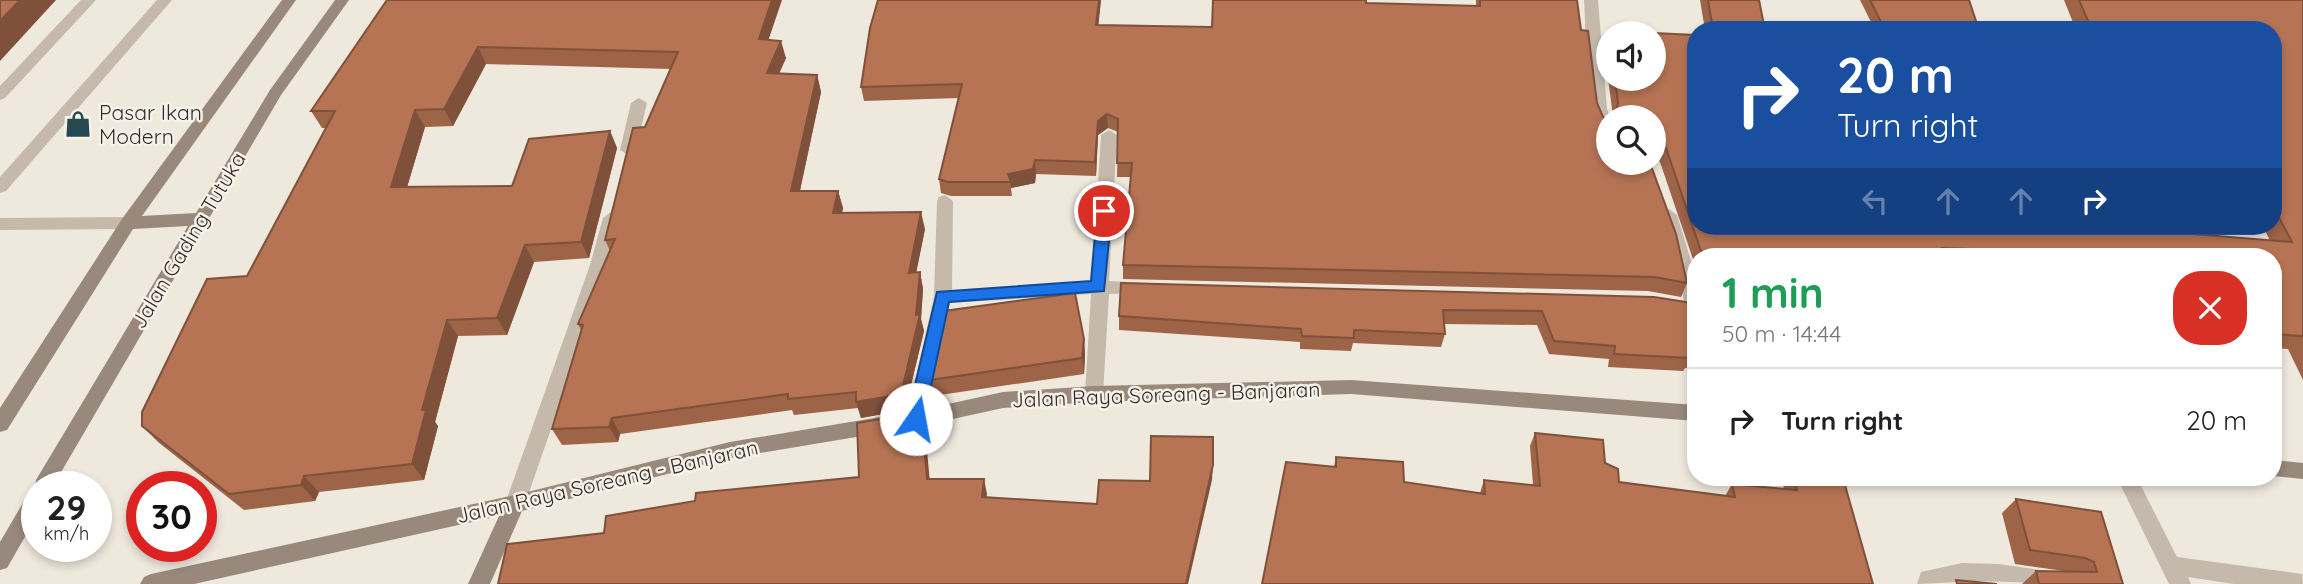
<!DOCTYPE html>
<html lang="en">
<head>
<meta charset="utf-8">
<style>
	body { margin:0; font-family:Quicksand,sans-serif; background:#f2f2f2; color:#202124; height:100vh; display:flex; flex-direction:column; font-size:26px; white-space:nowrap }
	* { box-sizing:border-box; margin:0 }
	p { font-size:23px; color:#757577 }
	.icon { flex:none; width:38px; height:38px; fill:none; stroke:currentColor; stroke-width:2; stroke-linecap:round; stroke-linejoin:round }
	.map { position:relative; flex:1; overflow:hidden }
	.drawer { position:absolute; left:1687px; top:248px; width:595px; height:238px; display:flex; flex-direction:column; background:#fff; border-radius:28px; box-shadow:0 4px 10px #0003 }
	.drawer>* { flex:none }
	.top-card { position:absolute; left:1687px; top:21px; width:595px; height:214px; border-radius:28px; box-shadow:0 4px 10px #0003; background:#1a4fa0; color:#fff; overflow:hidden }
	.buttons { position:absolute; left:1596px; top:21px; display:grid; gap:14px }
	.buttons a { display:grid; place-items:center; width:70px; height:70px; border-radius:50%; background:#fff; box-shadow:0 4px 10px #0003; font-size:35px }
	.speed { position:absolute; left:21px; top:471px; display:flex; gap:14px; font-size:35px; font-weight:700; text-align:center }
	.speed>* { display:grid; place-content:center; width:91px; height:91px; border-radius:50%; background:#fff; box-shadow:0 4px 10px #0003; line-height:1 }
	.speed small { font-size:18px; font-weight:400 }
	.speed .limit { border:10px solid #d22; background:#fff; color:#111 }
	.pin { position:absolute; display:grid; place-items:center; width:60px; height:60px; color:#fff; margin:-30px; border:4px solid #fff; border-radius:50%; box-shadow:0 2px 7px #0007 }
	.me { position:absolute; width:77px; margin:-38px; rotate:12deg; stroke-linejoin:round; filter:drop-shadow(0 0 5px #0008) }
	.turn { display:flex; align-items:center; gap:24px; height:147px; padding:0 35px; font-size:32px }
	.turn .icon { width:91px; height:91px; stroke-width:2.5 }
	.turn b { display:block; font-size:49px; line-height:60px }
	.lanes { display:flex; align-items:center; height:66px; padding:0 35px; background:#0003; justify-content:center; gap:35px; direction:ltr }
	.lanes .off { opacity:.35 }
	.round { display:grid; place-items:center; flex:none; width:74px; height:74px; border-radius:28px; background:#f2f2f2 }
	.headline { display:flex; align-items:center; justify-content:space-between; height:119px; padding:0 35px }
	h1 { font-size:42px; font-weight:700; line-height:52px; color:#1e9e55 }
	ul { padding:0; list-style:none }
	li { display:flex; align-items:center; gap:21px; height:105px; padding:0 35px; border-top:2px solid #e0e0e0 }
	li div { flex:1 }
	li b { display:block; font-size:26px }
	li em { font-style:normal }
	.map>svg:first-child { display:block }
</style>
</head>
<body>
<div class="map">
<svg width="2303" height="584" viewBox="0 0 2303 584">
	<rect width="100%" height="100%" fill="#efe8dd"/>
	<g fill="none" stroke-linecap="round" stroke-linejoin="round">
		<!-- lane -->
		<g fill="#c5b9ab" fill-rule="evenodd">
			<path d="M81 0H96L5 98 0 100V86Z"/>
			<path d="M157 0H172L6 191 0 193V177Z"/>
			<path d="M128 217 136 223 128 229 0 230V218Z"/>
			<path d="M2117 478H2137L2177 557 2302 574 2303 584H2234L2188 577 2191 584H2169Z"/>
			<path d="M1962 563 1998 564 2069 574 2076 577 2080 584 1979 581 1917 584 1921 572Z"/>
		</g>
		<!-- street -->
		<g fill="#c5b9ab" fill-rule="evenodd">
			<path d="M1584 0H1598L1607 109 1610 117 1608 137C1585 131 1586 24 1584 0Z"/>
			<path d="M639 98 647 103 636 150 628 155 620 150 631 103Z"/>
			<path d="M1109 130 1117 135 1109 281 1150 283 1153 288 1150 293 1109 294 1103 394 1101 399 1094 402 1087 399 1085 394 1091 294 950 303 926 419 923 425 916 427 909 425 906 419 934 297 937 201 939 197 945 195 953 201 952 290 1092 281 1101 135Z"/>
			<path d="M1669 209 1677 215 1696 277V322L1690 320 1687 315 1672 247 1661 215Z"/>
			<path d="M611 212 619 218 608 265 525 504 522 510 515 513 508 510 505 504 590 265 603 218Z"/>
		</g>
		<!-- secondary -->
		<g fill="#99897c" fill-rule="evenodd">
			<path d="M282 0H296L142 216 196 213 270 90 335 0H349L281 95 53 486H37V516L7 568 0 570V542L30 491 35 489 36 480 188 226 133 229 7 430 0 432V408L122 219Z"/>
			<path d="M1351 380 1696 405V421L1351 394 1094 402 1003 408 916 427 730 458 522 511 490 584H468L499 516 194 584H140L144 577 151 574 515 495 730 442 916 411 1003 392 1094 386Z"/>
			<path d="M2273 460 2303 463V479L2273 476Z"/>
		</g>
	</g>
	<!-- wall -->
	<g fill="#9d6448">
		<path d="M387 0 769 40 786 58 779 73 817 75 821 92 800 191H838L843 208 842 213 925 229 916 272H920L923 289 921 319 924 331 905 410 861 418 858 408 794 415 792 410 620 434 618 442 562 445 552 429 581 330 578 324 610 251 605 240 645 127 671 69 486 64 453 126 425 127 407 187 512 186 610 131 617 148 589 258 534 262 507 335 458 336 435 422 438 426 424 480 319 492 315 501 244 510 158 442 142 426 247 276 326 128H322L311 111Z"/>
		<path d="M878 0H1101L1098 25 1212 27 1366 3 1476 6V0H1577L1581 30 1597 103 1603 117 1687 283 1681 297 1648 291 1123 279V265L1131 177H1117L1118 132 1108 128 1098 135 1096 176 1036 174 1035 183 1011 188 1012 196H951L941 193 939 179 958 98 864 101 861 87Z"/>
		<path d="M1700 0H1759L1765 30H1705Z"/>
		<path d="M1860 0H1969L1979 30H1875Z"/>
		<path d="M2064 0H2303V380L2288 349 2273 348V257H1696V268L1660 162 1654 157V117H1613L1604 46 1608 34V79H1654L1696 226 2181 233 2270 241 2263 226H2273V30H2076Z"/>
		<path d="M1121 283 1696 308V369L1685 368 1683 371 1608 367 1609 359 1549 354 1537 325 1444 324 1445 334 1441 347 1353 343 1351 351 1300 349V342L1119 330V316Z"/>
		<path d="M1084 339 1085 355 1084 374 933 396 930 380Z"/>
		<path d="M1535 433 1605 463 1619 482 1725 496 1732 484 1784 489 1781 478H1843L1873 584 1334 467 1336 457 1404 482 1480 493 1484 480 1533 485 1530 446Z"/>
		<path d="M2016 499 2123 584H2022L2036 571 2071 572 2015 564 2002 513Z"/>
	</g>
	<!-- shaded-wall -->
	<g fill="#7f513b">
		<path d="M20 0H56L0 61V21Z"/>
		<path d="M772 0H782L763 56 759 39Z"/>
		<path d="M1099 0H1101L1097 39 1096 25Z"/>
		<path d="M781 41 786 58 772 90 767 73Z"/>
		<path d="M478 47 486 64 453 126 444 109Z"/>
		<path d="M817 75 821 92 796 208 791 191Z"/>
		<path d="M415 110 425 127 402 204 391 187Z"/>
		<path d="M1107 114 1108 128 1098 135 1096 176 1095 162 1098 121Z"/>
		<path d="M610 131 617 148 589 258 581 242Z"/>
		<path d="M1035 160 1036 174 1035 183 1011 188 1008 174Z"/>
		<path d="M838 191 843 208 838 230 833 213Z"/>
		<path d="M921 212 925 229 913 289 909 273Z"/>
		<path d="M525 245 534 262 507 335 497 318Z"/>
		<path d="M920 272 923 289 921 319 924 331 905 410 861 418 856 402 916 315Z"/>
		<path d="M447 320 458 336 435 422 438 426 424 480 412 464 422 410Z"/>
		<path d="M1084 339 1085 355 1084 374 1082 358Z"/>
		<path d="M921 412 925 428 931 494 927 479Z"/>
		<path d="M612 418 620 434 618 442 609 427Z"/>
		<path d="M1213 465 1212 480 1188 584H1186Z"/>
		<path d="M304 476 319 492 315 501 301 485Z"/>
		<path d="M984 479 987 494 985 512 982 497Z"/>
	</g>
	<!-- building -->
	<g fill="#b67454" stroke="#7f513b" stroke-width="2">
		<path d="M0 0H20L0 21Z"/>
		<path d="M387 0H772L759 39 781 41 767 73 817 75 791 191H838L833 213 921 212 909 273 920 272 916 315 920 314 901 394 856 402V392L788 399V394L612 418 609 427 552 429 583 325 578 324 615 239 605 240 633 128 645 127 678 52 478 47 444 109 415 110 391 187 512 186 529 139 610 131 581 242 525 245 497 318 447 320 422 410H426L412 464 304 476 301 485 229 494 142 426V412L207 279 247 276 335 111H311Z"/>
		<path d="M878 0H1099L1096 25 1212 27 1213 0H1366V3L1480 6V0H1577L1581 30 1588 31 1597 103 1603 117 1608 121V163H1650L1676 234 1687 283 1654 277 1123 265 1132 163H1117L1118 119 1107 114 1098 121 1095 162 1035 160 1033 169 1008 174 1011 182H948L939 179 962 84 861 87 870 28Z"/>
		<path d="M1708 0H1759L1765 30H1713Z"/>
		<path d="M1870 0H1969L1979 30H1885Z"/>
		<path d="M2079 0H2303V337L2302 336 2273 334V257H2071L2068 252 1942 248 1946 257H1703L1666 148 1660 142 1657 146H1654V117H1615L1618 103 1615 79H1654V33L1696 35V226H2177L2181 233 2292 242 2273 206V30H2092Z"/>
		<path d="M1609 31 1653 33H1609Z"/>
		<path d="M1121 283 1654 297 1692 303 1696 308V355L1689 354 1690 358 1614 354 1615 346 1554 341 1542 311 1443 310 1445 334 1354 330V338L1302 336 1301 329 1119 316Z"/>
		<path d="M1075 293 1084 339 1082 358 930 380 944 311Z"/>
		<path d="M921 412 927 479H984L982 497 1097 504 1099 480 1150 481 1151 436 1213 437V465L1186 584H498L507 544 604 533 606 516 695 501 696 493 859 477 857 423Z"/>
		<path d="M1535 433 1603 440 1605 463 1618 469 1619 482 1735 497 1732 484 1797 490 1794 478H1843L1873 584H1262L1286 462 1336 467V457L1403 462 1404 482 1485 494 1484 480 1540 486Z"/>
		<path d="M2016 499 2101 512 2123 584H2039L2036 571 2097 572 2094 562 2085 558 2030 550Z"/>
		<path d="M1956 580 1997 584H1957Z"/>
	</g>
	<!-- route -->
	<path fill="#1a73e8" stroke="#114b97" stroke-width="2" d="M1104 206 1112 211 1104 291 949 302 924 419 922 424H910L907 419 937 292 1091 281 1097 211Z"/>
	<!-- icons -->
	<defs>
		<symbol id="shop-bare" viewBox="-9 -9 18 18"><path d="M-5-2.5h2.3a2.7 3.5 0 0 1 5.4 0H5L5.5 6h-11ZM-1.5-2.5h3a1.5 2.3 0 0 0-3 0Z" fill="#244950" stroke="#f7f2e9" stroke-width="2.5" paint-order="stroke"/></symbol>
	</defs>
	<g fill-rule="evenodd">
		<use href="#shop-bare" x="59" y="105" width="38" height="38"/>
	</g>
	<g text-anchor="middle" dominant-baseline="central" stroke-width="5" stroke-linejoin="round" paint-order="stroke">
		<!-- poi labels -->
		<g font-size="21" fill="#342d29" stroke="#f7f2e9" text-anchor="start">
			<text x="99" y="112">Pasar Ikan<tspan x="99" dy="24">Modern</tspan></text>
		</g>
		<!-- street labels -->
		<g font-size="21" fill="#342d29" stroke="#f7f2e9">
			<text transform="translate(188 240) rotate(-59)">Jalan Gading Tutuka</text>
			<text transform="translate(1166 394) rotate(-2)">Jalan Raya Soreang - Banjaran</text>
			<text transform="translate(607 481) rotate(-13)">Jalan Raya Soreang - Banjaran</text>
		</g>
	</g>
</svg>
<div class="buttons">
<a><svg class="icon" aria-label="sound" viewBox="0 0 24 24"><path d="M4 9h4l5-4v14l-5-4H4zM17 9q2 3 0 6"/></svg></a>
<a><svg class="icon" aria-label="search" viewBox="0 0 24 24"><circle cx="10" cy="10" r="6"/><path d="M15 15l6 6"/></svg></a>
</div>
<div class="speed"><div>29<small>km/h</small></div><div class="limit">30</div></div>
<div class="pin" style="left:1104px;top:211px;background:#d93025"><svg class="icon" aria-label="arrive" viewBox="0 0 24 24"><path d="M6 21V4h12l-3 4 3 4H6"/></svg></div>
<svg class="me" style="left:916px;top:419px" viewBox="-20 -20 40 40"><circle r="19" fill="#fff"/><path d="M0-13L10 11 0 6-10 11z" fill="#1a73e8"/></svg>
<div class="top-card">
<div class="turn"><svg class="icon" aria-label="right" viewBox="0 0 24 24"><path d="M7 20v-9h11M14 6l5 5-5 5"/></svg><div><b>20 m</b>Turn right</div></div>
<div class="lanes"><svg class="icon off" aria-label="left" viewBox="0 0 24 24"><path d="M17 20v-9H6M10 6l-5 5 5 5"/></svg><svg class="icon off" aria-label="ahead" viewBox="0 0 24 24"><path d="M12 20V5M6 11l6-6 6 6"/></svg><svg class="icon off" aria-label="ahead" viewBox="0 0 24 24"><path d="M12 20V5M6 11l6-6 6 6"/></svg><svg class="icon" aria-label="right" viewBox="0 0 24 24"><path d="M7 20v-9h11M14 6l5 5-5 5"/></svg></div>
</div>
<section class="drawer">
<div class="headline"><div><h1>1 min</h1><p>50 m · 14:44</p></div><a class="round" style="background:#d93025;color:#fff"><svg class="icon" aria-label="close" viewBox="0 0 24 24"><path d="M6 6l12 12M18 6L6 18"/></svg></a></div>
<ul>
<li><svg class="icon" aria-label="right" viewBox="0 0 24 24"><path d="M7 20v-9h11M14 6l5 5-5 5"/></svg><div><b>Turn right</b></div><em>20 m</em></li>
</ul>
</section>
</div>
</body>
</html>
